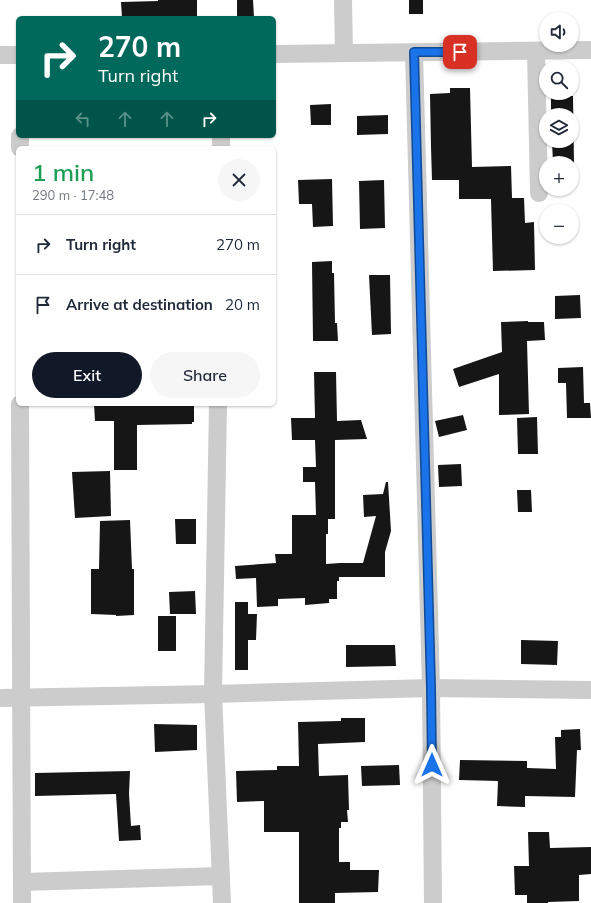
<!DOCTYPE html>
<html lang="en">
<head>
<meta charset="utf-8">
<style>
	body { margin:0; font-family:Mulish,sans-serif; background:#f6f6f7; color:#1f2937; height:100vh; display:flex; flex-direction:column; font-size:15px; white-space:nowrap }
	* { box-sizing:border-box; margin:0 }
	p { font-size:13px; color:#747a83 }
	.icon { flex:none; width:22px; height:22px; fill:none; stroke:currentColor; stroke-width:2; stroke-linecap:round; stroke-linejoin:round }
	.map { position:relative; flex:1; overflow:hidden }
	.side { position:absolute; left:16px; top:146px; width:260px; height:260px; display:flex; flex-direction:column; background:#fff; border-radius:6px; box-shadow:0 1px 3px #0004 }
	.side>* { flex:none }
	.hud { position:absolute; left:16px; top:16px; width:260px; height:122px; border-radius:6px; box-shadow:0 1px 3px #0004; background:#00695c; color:#fff; overflow:hidden }
	.controls { position:absolute; left:539px; top:12px; display:grid; gap:8px }
	.controls a { display:grid; place-items:center; width:40px; height:40px; border-radius:50%; background:#fff; box-shadow:0 1px 3px #0004; font-size:20px }
	.pin { position:absolute; display:grid; place-items:center; width:34px; height:34px; color:#fff; margin:-17px; border-radius:8px; box-shadow:0 2px 6px #0006 }
	.me { position:absolute; width:44px; margin:-22px; rotate:0deg; stroke-linejoin:round; filter:drop-shadow(0 0 3px #0008) }
	.turn { display:flex; align-items:center; gap:14px; height:84px; padding:0 16px; font-size:18px }
	.turn .icon { width:52px; height:52px; stroke-width:2.5 }
	.turn b { display:block; font-size:28px; line-height:34px }
	.lanes { display:flex; align-items:center; height:38px; padding:0 16px; background:#0003; justify-content:center; gap:20px; direction:ltr }
	.lanes .off { opacity:.35 }
	.round { display:grid; place-items:center; flex:none; width:42px; height:42px; border-radius:21px; background:#f6f6f7 }
	.summary { display:flex; align-items:center; justify-content:space-between; height:68px; padding:0 16px }
	h1 { font-size:24px; font-weight:600; line-height:30px; color:#1e9e55 }
	.cta { display:flex; gap:8px; margin-top:auto; padding:8px 16px }
	.cta a { flex:1; height:46px; border-radius:24px; background:#111827; color:#fff; font-size:16px; font-weight:600; line-height:46px; text-align:center }
	.cta a+a { background:#f6f6f7; color:#1f2937 }
	ul { padding:0; list-style:none }
	li { display:flex; align-items:center; gap:12px; height:60px; padding:0 16px; border-top:1px solid #e0e1e3 }
	li div { flex:1 }
	li b { display:block; font-size:15px }
	li em { font-style:normal }
	.map>svg:first-child { display:block }
</style>
</head>
<body>
<div class="map">
<svg width="591" height="903" viewBox="0 0 591 903">
	<rect width="100%" height="100%" fill="#fff"/>
	<!-- building -->
	<g fill="#161616">
		<path d="M158 0H197V17L122 18 121 2 158 1Z"/>
		<path d="M237 0H253L254 17H237Z"/>
		<rect x="409" y="0" width="14" height="14"/>
		<path d="M450 88H470L472 167 511 166 512 198H524L525 223 534 222 535 270 493 271 491 200V199H459V180H432L431 147 430 94 450 93Z"/>
		<path d="M551 96H573L574 163H553L552 141H572V115H551Z"/>
		<path d="M331 104V125H311L310 105Z"/>
		<path d="M388 115V134L357 135V116Z"/>
		<path d="M332 179 333 226 313 227 312 204H299L298 180Z"/>
		<path d="M384 180 385 228 360 229 359 181Z"/>
		<path d="M332 261V273H334L335 323H337L338 341H313L312 262Z"/>
		<path d="M369 275H390L391 334 372 335Z"/>
		<path d="M580 295 581 318 555 319V296Z"/>
		<path d="M528 321V322H544L545 340 527 341 529 414 499 415V374L459 387 453 369 502 352 501 322Z"/>
		<path d="M583 367 584 403H590L591 418H567L566 383H558V368Z"/>
		<path d="M314 372H336L337 421 361 420 367 439 335 440V519H328V534H326V564L340 563H363L376 516 364 517 363 495 383 494 386 482H388L391 531 385 552V577H339V581H337V599H329V603L305 605V598L278 599V606L257 607 256 578 236 579 235 566 276 563 275 554H292V515H316L315 482H303V467H316L315 440H292L291 418H315Z"/>
		<path d="M94 404H194V422H192V424L137 425V470H114V421H95Z"/>
		<path d="M463 415 467 430 439 437 435 421Z"/>
		<path d="M537 417 538 454H518L517 418Z"/>
		<path d="M461 464 462 486 439 487 438 465Z"/>
		<path d="M110 471 111 516 75 518 72 472Z"/>
		<path d="M517 490H531L532 512H518Z"/>
		<path d="M175 519H196V544H176Z"/>
		<path d="M130 520 132 569H134V615L116 616V615L91 614V569H99L100 521Z"/>
		<path d="M195 591 196 614H170L169 592Z"/>
		<path d="M235 602H248V614H257L256 640H248V670H235Z"/>
		<rect x="158" y="616" width="18" height="35"/>
		<path d="M521 640 558 641 557 665 521 664Z"/>
		<path d="M346 645H395L396 666 346 667Z"/>
		<path d="M341 718H365V742L318 744 319 776 348 775 349 810H347L348 822H341V828H339V862H350V870H379L378 892 335 893V903H299V832H264V801L237 802 236 771 277 770V766H299L298 722 341 721Z"/>
		<path d="M154 724 197 725V750L155 752Z"/>
		<path d="M580 729 581 750H577L575 797 525 796V807L497 806 498 781 459 780 460 760 527 761V768L556 769 555 737H561V730Z"/>
		<path d="M399 765 400 785 362 786 361 766Z"/>
		<path d="M130 771 129 794 131 826 140 825 141 840 119 841 116 794 35 796V773Z"/>
		<path d="M528 832H549L550 848 591 847V874L579 875V901L548 902V903H527V895H515L514 866H529Z"/>
	</g>
	<g fill="none" stroke-linecap="round" stroke-linejoin="round">
		<!-- minor -->
		<g stroke="#ccc" stroke-width="18">
			<path d="M343 0 344 53"/>
			<path d="M536 51 539 193"/>
			<path d="M414 53 431 688 433 903"/>
			<path d="M274 54 591 50"/>
			<path d="M0 55H18"/>
			<path d="M20 136V148"/>
			<path d="M221 136V148"/>
			<path d="M20 404 22 903"/>
			<path d="M218 404 213 694 222 903"/>
			<path d="M0 698 213 694 431 688 591 690"/>
			<path d="M22 882 221 876"/>
		</g>
	</g>
	<g fill="none" stroke-linecap="round" stroke-linejoin="round">
		<defs>
			<path id="route" d="M432 765 431 688 414 52H460"/>
		</defs>
		<!-- route casing -->
		<use href="#route" stroke="#114b97" stroke-width="10"/>
		<!-- route -->
		<use href="#route" stroke="#1a73e8" stroke-width="7"/>
	</g>
</svg>
<div class="controls">
<a><svg class="icon" aria-label="sound" viewBox="0 0 24 24"><path d="M4 9h4l5-4v14l-5-4H4zM17 9q2 3 0 6"/></svg></a>
<a><svg class="icon" aria-label="search" viewBox="0 0 24 24"><circle cx="10" cy="10" r="6"/><path d="M15 15l6 6"/></svg></a>
<a><svg class="icon" aria-label="layers" viewBox="0 0 24 24"><path d="M12 4l9 5-9 5-9-5zM3 14l9 5 9-5"/></svg></a>
<a>+</a>
<a>−</a>
</div>
<div class="pin" style="left:460px;top:52px;background:#d93025"><svg class="icon" aria-label="arrive" viewBox="0 0 24 24"><path d="M6 21V4h12l-3 4 3 4H6"/></svg></div>
<svg class="me" style="left:432px;top:765px" viewBox="-20 -20 40 40"><path d="M0-17L14 15 0 8-14 15z" fill="#1a73e8" stroke="#fff" stroke-width="4"/></svg>
<div class="hud">
<div class="turn"><svg class="icon" aria-label="right" viewBox="0 0 24 24"><path d="M7 20v-9h11M14 6l5 5-5 5"/></svg><div><b>270 m</b>Turn right</div></div>
<div class="lanes"><svg class="icon off" aria-label="left" viewBox="0 0 24 24"><path d="M17 20v-9H6M10 6l-5 5 5 5"/></svg><svg class="icon off" aria-label="ahead" viewBox="0 0 24 24"><path d="M12 20V5M6 11l6-6 6 6"/></svg><svg class="icon off" aria-label="ahead" viewBox="0 0 24 24"><path d="M12 20V5M6 11l6-6 6 6"/></svg><svg class="icon" aria-label="right" viewBox="0 0 24 24"><path d="M7 20v-9h11M14 6l5 5-5 5"/></svg></div>
</div>
<section class="side">
<div class="summary"><div><h1>1 min</h1><p>290 m · 17:48</p></div><a class="round"><svg class="icon" aria-label="close" viewBox="0 0 24 24"><path d="M6 6l12 12M18 6L6 18"/></svg></a></div>
<ul>
<li><svg class="icon" aria-label="right" viewBox="0 0 24 24"><path d="M7 20v-9h11M14 6l5 5-5 5"/></svg><div><b>Turn right</b></div><em>270 m</em></li>
<li><svg class="icon" aria-label="arrive" viewBox="0 0 24 24"><path d="M6 21V4h12l-3 4 3 4H6"/></svg><div><b>Arrive at destination</b></div><em>20 m</em></li>
</ul>
<div class="cta"><a>Exit</a><a>Share</a></div>
</section>
</div>
</body>
</html>
